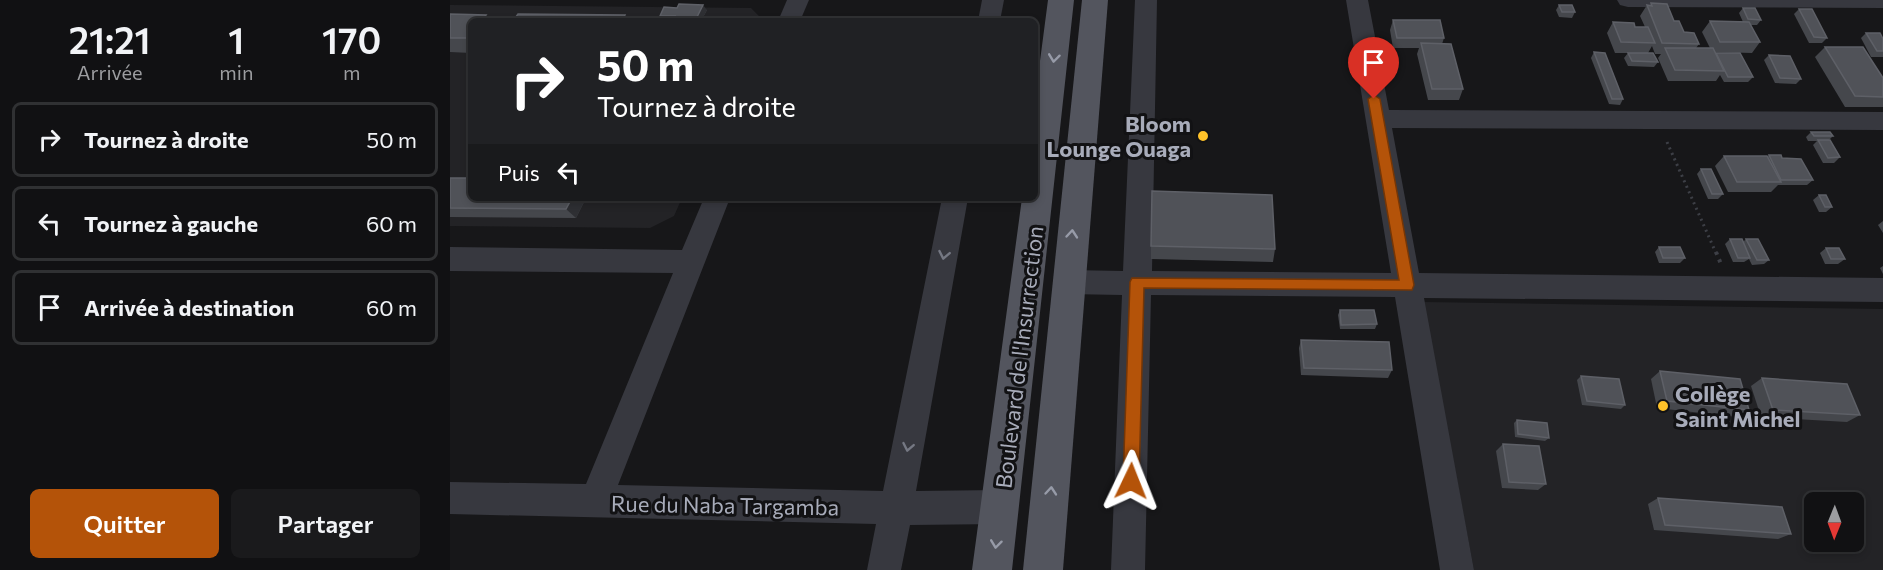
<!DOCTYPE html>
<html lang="fr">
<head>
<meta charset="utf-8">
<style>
	body { margin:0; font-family:Commissioner,sans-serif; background:#1a1a1c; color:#f1f3f6; height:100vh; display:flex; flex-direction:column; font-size:22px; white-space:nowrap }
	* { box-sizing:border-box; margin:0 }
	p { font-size:20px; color:#9c9da0 }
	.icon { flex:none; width:33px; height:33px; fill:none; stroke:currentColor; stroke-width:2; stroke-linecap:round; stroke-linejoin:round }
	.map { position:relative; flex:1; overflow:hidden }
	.side { display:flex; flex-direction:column; background:#111113; width:450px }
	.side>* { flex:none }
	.guide { position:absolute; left:18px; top:18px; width:570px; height:183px; border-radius:9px; box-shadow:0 3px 9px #0003,0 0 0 2px #303133; background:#202124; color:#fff; overflow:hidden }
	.needle { width:39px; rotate:181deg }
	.controls { position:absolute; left:1354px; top:492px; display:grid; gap:12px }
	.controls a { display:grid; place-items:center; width:60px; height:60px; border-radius:9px; background:#111113; box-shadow:0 3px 9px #0003,0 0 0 2px #303133; font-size:30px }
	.pin { position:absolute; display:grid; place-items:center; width:51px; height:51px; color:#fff; margin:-62px -26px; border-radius:50% 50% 50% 0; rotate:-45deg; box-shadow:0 0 6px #0007 }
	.pin .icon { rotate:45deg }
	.me { position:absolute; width:66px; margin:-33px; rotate:2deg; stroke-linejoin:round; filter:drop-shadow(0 0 4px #0008) }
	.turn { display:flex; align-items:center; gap:21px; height:126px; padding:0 30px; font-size:27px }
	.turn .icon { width:78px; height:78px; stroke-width:2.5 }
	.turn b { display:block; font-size:42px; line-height:51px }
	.then { display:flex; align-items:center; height:57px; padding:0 30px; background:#0003; gap:12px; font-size:22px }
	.eta { display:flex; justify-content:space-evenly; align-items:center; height:102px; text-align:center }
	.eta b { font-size:36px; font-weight:600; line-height:42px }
	.action { display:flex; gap:12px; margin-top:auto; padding:12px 30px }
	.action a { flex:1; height:69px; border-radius:9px; background:#b45309; color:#fff; font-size:24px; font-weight:600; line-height:69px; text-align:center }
	.action a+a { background:#1a1a1c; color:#f1f3f6 }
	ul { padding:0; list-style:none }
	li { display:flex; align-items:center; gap:18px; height:75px; margin:0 12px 9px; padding:0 18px; border:3px solid #303133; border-radius:9px }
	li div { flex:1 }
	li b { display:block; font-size:22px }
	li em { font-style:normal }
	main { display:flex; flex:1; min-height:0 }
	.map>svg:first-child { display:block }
</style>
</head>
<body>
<main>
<section class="side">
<div class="eta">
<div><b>21:21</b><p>Arrivée</p></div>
<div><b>1</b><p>min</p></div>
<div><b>170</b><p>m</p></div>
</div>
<ul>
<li><svg class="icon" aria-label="right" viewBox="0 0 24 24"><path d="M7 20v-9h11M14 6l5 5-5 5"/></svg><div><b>Tournez à droite</b></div><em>50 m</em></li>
<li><svg class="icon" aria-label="left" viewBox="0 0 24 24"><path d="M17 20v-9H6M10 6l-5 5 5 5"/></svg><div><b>Tournez à gauche</b></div><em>60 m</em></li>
<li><svg class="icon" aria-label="arrive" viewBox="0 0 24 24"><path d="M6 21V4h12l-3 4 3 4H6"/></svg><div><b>Arrivée à destination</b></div><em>60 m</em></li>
</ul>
<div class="action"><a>Quitter</a><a>Partager</a></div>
</section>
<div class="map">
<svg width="1433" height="570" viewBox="0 0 1433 570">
	<rect width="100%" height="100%" fill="#171719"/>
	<!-- built -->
	<g fill="#232326" fill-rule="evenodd">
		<path d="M0 5 301 8 311 18 309 21H21V198H232L224 216 200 228 0 226Z"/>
		<path d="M973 302 1433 309V570H1024ZM1365 502H1404V542H1365Z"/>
	</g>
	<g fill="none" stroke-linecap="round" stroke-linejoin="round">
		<!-- path-far1 -->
		<path stroke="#3d3f46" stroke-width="3" stroke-dasharray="2 4" stroke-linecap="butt" d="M1217 142 1266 253"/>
		<!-- path -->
		<path stroke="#3d3f46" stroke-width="4" stroke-dasharray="3 5" stroke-linecap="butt" d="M1266 252 1271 264"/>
		<!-- minor -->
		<g fill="#37383f" fill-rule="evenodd">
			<path d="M337 0H359L350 21H328Z"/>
			<path d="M532 0H554L550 21H528Z"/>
			<path d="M685 0H707L702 271 941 273 896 0H918L939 110 1433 112V130L942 128 969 273 1433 278V302L974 298 1024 570H990L945 297 701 295 695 570H661L672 295 618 294 608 291 604 282 608 273 618 270 673 271Z"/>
			<path d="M1167 0H1433V8L1178 7 1170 5Z"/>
			<path d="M254 198H280L168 485 433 491 492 198H518L466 491 550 490 562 495 567 507 562 519 550 524 460 525 451 570H417L426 524 0 514V482L136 484 223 273 0 271V247L232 250Z"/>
		</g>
		<!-- major -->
		<g fill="#53555e" fill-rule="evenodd">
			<path d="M598 0H624L562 570H522L572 198H585V99Z"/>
			<path d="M632 0H658L613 570H573Z"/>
		</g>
	</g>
	<!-- wall -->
	<g fill="#45474c">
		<path d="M1201 3 1224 21 1234 32 1249 44 1246 48H1260L1252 32 1260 21 1293 22 1289 13 1293 8 1311 20 1307 25H1300L1310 42 1302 53 1265 52V54L1266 53 1303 77 1298 82H1274L1270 75 1266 81H1218L1208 58 1211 54H1205L1202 46 1198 53 1208 62 1204 67 1178 66 1174 58 1178 53H1165L1157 33 1163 22 1185 27H1195L1190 16 1197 5H1200Z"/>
		<path d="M1109 5 1125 12 1122 18 1109 17 1106 10Z"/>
		<path d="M227 8 257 10 251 21H213L210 16Z"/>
		<path d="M1349 9 1377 38 1372 43H1359L1344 14Z"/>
		<path d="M0 14 36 15 41 21H21V53L0 52Z"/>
		<path d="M943 20 994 38 992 44 1013 89 1009 100H978L967 54 969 48H943L940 30Z"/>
		<path d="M1416 33 1433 39V57H1421L1411 38Z"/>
		<path d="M1375 47 1433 78V107H1395L1365 57Z"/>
		<path d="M1144 52 1173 99 1170 105 1159 104 1141 58Z"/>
		<path d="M1319 55 1351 79 1346 84 1325 83 1314 60Z"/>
		<path d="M1361 132 1383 136 1379 140 1390 157 1384 163H1373L1363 145 1367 141H1358L1356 137Z"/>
		<path d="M1319 155 1332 158 1363 180 1357 185H1328L1321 192H1278L1265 166 1274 156 1317 157Z"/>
		<path d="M1251 169 1273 194 1268 199H1258L1247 174Z"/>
		<path d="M0 178 136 198 126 218 0 217Z"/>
		<path d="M1369 195 1382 207 1376 212H1369L1363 200Z"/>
		<path d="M1433 221V233L1428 225Z"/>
		<path d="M1280 239 1293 242 1296 239 1319 260 1314 264 1302 265 1299 259 1294 262H1283L1275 244Z"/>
		<path d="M701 246 825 249 823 262 701 259Z"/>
		<path d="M1209 247 1235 258 1230 263H1209L1205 252Z"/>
		<path d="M1376 248 1395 259 1388 264H1375L1370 253Z"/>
		<path d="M1433 266V274L1430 268Z"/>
		<path d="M890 310 927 324 925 329H890L888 315Z"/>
		<path d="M851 340 942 370 938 378 851 375 849 348Z"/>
		<path d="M1210 371 1299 410 1287 417 1207 408 1201 379Z"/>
		<path d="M1131 376 1175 405 1171 409 1132 405 1127 380Z"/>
		<path d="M1312 378 1410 415 1397 422 1311 417 1301 386Z"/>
		<path d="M1067 420 1099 438 1095 441 1065 437 1064 423Z"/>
		<path d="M1053 444 1096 484 1088 490 1052 488 1046 451Z"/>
		<path d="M1208 498 1341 534 1328 539 1204 530 1198 504Z"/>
	</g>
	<!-- shaded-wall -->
	<g fill="#2e2f33">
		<path d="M253 5 257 10 251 21H245Z"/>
		<path d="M36 15 41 21H31Z"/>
		<path d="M175 15 179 21H172Z"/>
		<path d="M122 198H136L126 218 116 209Z"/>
	</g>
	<!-- building -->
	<g fill="#505258" stroke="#5e6067" stroke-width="1.5">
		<path d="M1201 3 1217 4 1224 21H1229L1234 32 1244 33 1249 44 1212 43 1197 5 1202 6Z"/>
		<path d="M229 4 253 5 245 21H222L225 16H210L214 7 227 8Z"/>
		<path d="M1109 5H1122L1125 12H1112Z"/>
		<path d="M1293 8H1305L1311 20 1298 19Z"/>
		<path d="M1349 9H1362L1377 38 1364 37Z"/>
		<path d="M0 14 36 15 31 21H21V35L19 38H0Z"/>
		<path d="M68 14 175 15 172 21H63Z"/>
		<path d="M943 20H990L994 38H947Z"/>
		<path d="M1260 21 1299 22 1310 42H1270Z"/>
		<path d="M1163 22 1184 23 1185 27H1198L1205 43 1171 42Z"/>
		<path d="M1416 33H1430L1433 39V51H1427Z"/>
		<path d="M971 43 1001 44 1013 89H982Z"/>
		<path d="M1375 47H1413L1433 78V97L1405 96Z"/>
		<path d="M1215 48H1263L1274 71 1225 70Z"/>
		<path d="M1144 52 1155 53 1173 99H1162Z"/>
		<path d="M1178 53H1203L1208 62 1182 61Z"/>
		<path d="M1266 53H1290L1303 77H1278Z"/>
		<path d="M1319 55 1340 56 1351 79 1330 78Z"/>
		<path d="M1361 132H1380L1383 136H1364Z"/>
		<path d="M1368 140H1380L1390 157 1378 158Z"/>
		<path d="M1319 155H1331L1332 158 1351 159 1363 180H1331Z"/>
		<path d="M1274 156H1317L1331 182H1287Z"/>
		<path d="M1251 169H1261L1273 194H1262Z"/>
		<path d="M0 178H21V198H122L116 209 0 208Z"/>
		<path d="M702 191 822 195 825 249 701 246Z"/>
		<path d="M1369 195H1376L1382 207H1375Z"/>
		<path d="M1280 239H1292L1300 258H1288Z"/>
		<path d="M1296 239H1308L1319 260H1307Z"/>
		<path d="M1209 247H1230L1235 258H1213Z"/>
		<path d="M1376 248H1389L1395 259H1381Z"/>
		<path d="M890 310H924L927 324 891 325Z"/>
		<path d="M851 340 939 342 942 370 854 368Z"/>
		<path d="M1210 371 1290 379 1299 410 1217 401Z"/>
		<path d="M1131 376 1169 379 1175 405 1137 401Z"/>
		<path d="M1312 378 1397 384 1410 415 1323 410Z"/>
		<path d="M1067 420 1097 423 1099 438 1068 434Z"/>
		<path d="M1053 444 1089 446 1096 484 1059 482Z"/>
		<path d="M1208 498 1332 507 1341 534 1215 525Z"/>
	</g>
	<!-- one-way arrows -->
	<defs><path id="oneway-chevron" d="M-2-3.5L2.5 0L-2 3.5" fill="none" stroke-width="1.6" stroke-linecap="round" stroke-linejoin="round" transform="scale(1.5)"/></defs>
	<g stroke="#979ba8">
		<use href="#oneway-chevron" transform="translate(604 58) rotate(97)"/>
		<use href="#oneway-chevron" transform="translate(622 234) rotate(-85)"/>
		<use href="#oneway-chevron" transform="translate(601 491) rotate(-85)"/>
		<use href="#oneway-chevron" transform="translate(546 544) rotate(97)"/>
	</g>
	<g stroke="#757883">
		<use href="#oneway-chevron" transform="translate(494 255) rotate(101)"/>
		<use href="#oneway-chevron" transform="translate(458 447) rotate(101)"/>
	</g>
	<!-- route -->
	<path fill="#b45309" stroke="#753606" stroke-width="1.5" d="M924 95 930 99 964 285 962 290 694 288 689 481 687 487 681 489 675 487 673 481 680 282 682 278 949 280 918 99Z"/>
	<!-- markers -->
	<g fill="#ffc229" stroke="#121214" stroke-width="2">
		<circle cx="753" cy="136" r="6"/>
		<circle cx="1213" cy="406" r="6"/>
	</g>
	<g text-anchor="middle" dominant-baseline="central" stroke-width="6" stroke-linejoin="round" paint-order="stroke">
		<!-- poi labels -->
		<g font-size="22" font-weight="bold" fill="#a8acba" stroke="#121214" text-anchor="end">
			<text x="741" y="123">Bloom<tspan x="741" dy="25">Lounge Ouaga</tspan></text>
			<text x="1225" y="393" text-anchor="start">Collège<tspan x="1225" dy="25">Saint Michel</tspan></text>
		</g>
		<!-- street labels -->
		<g font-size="22" fill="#a8acba" stroke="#121214">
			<text transform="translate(569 357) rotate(-83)">Boulevard de l'Insurrection</text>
			<text transform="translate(275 505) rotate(1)">Rue du Naba Targamba</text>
		</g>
	</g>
</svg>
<div class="controls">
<a><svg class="needle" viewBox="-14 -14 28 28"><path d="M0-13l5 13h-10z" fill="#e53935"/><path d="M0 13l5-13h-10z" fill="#9c9da0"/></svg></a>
</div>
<div class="pin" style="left:924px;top:99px;background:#d93025"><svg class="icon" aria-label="arrive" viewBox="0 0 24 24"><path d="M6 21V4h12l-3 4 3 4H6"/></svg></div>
<svg class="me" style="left:681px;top:481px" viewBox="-20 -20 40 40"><path d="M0-17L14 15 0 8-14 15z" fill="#b45309" stroke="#fff" stroke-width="4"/></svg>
<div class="guide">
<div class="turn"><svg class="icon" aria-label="right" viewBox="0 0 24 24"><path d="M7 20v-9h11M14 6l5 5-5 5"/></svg><div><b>50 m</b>Tournez à droite</div></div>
<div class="then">Puis<svg class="icon" aria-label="left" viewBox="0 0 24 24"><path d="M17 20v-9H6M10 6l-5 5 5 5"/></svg></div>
</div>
</div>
</main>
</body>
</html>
